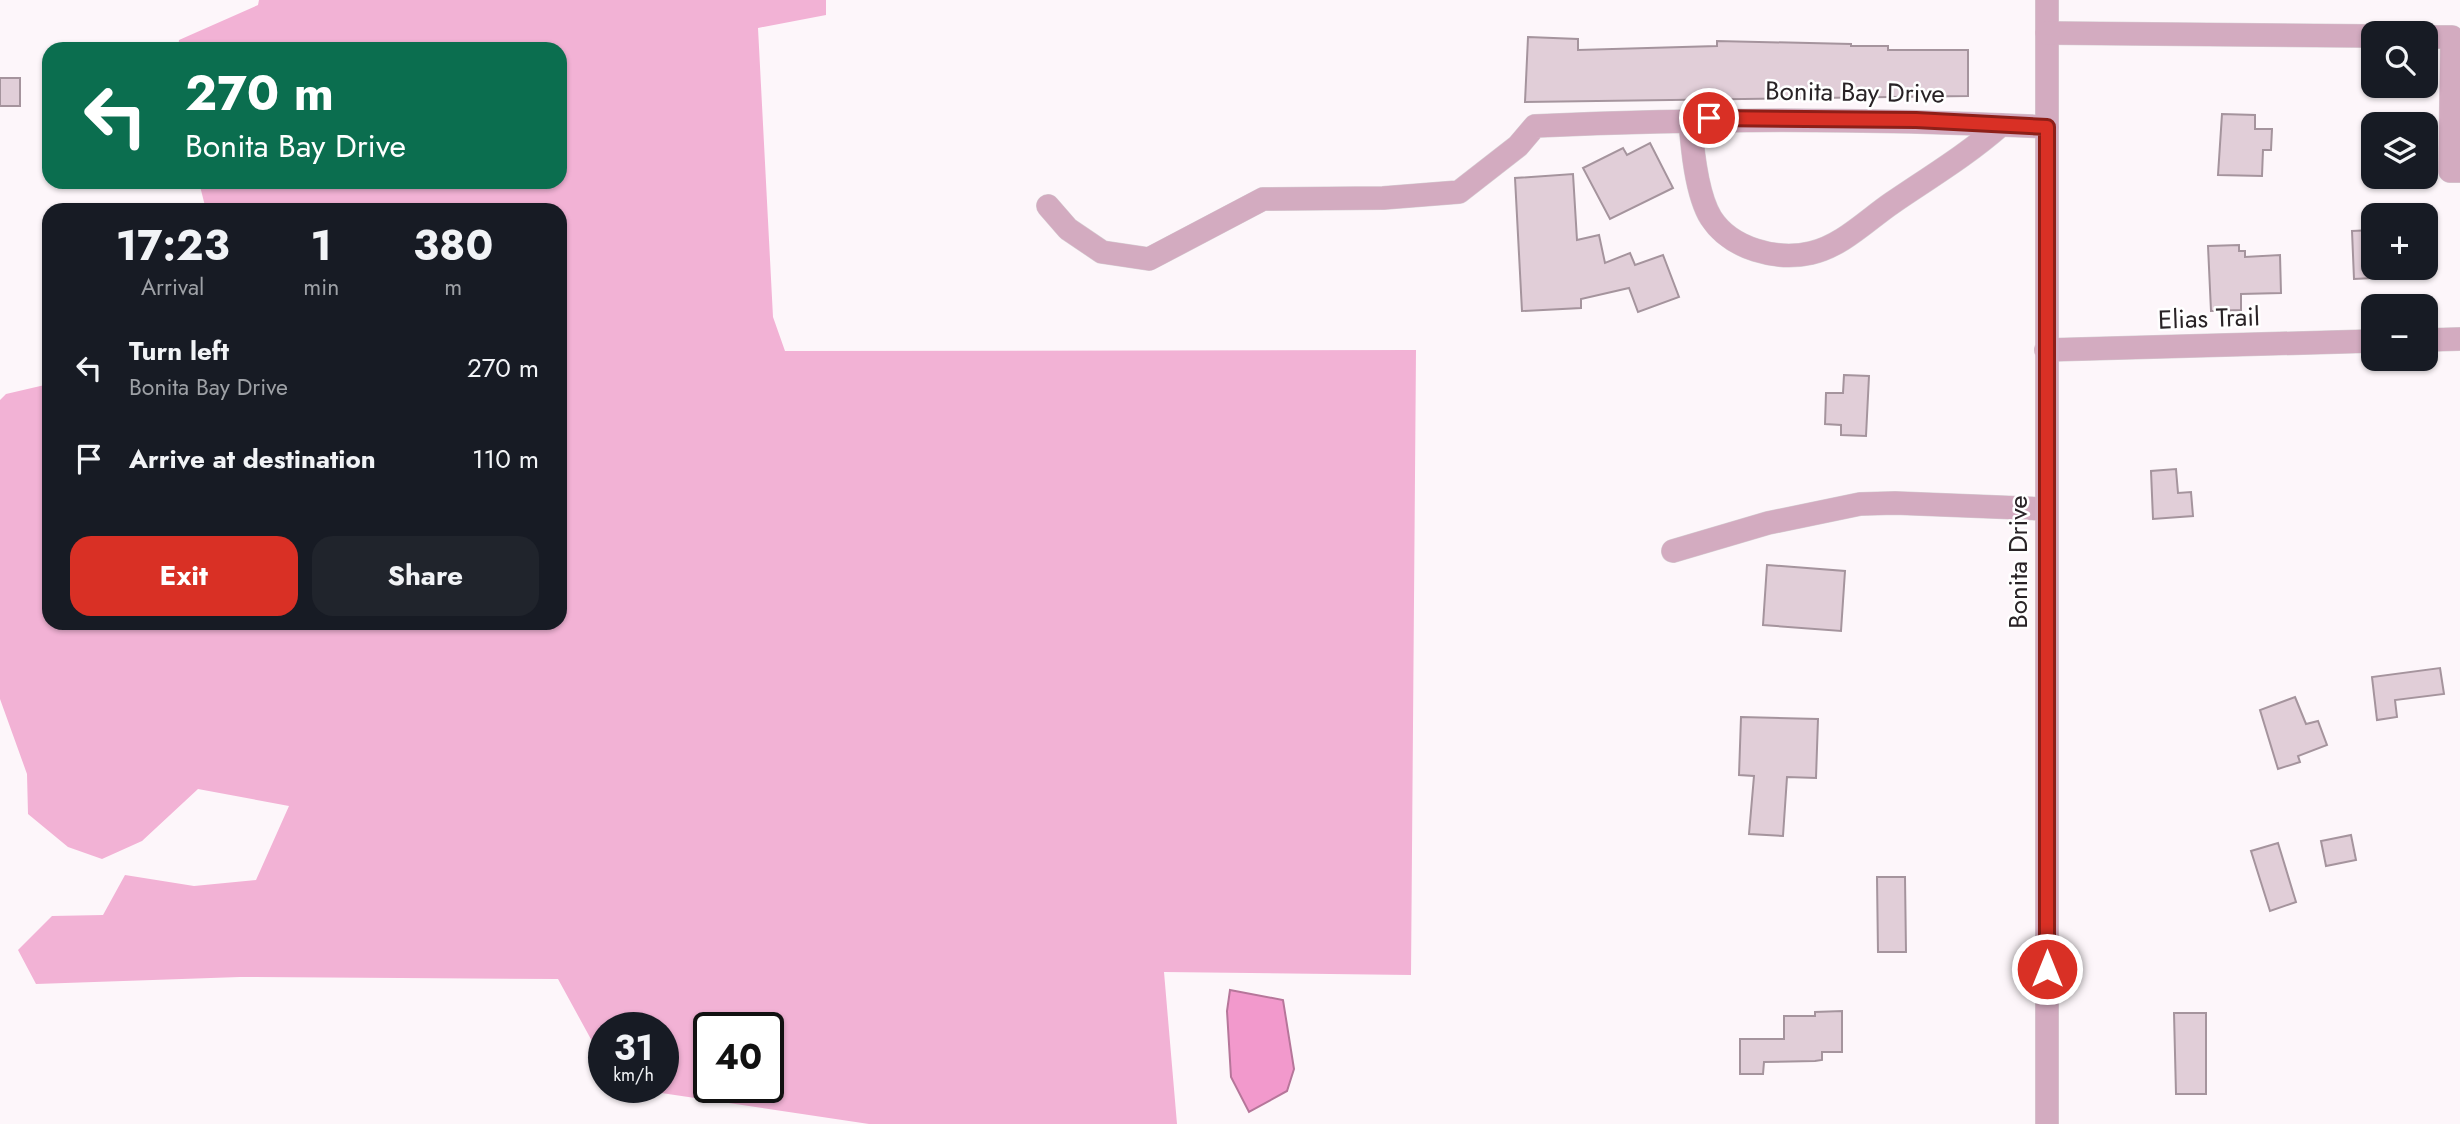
<!DOCTYPE html>
<html lang="en">
<head>
<meta charset="utf-8">
<style>
	body { margin:0; font-family:Jost,sans-serif; background:#20242c; color:#f1f3f6; height:100vh; display:flex; flex-direction:column; font-size:26px; white-space:nowrap }
	* { box-sizing:border-box; margin:0 }
	p { font-size:23px; color:#9ea1a6 }
	.icon { flex:none; width:38px; height:38px; fill:none; stroke:currentColor; stroke-width:2; stroke-linecap:round; stroke-linejoin:round }
	.map { position:relative; flex:1; overflow:hidden }
	.panel { position:absolute; left:42px; top:203px; width:525px; height:427px; display:flex; flex-direction:column; background:#171b24; border-radius:21px; box-shadow:0 2px 5px #0004 }
	.panel>* { flex:none }
	.hud { position:absolute; left:42px; top:42px; width:525px; height:147px; border-radius:21px; box-shadow:0 2px 5px #0004; background:#0b6e4f; color:#fff; overflow:hidden }
	.controls { position:absolute; left:2361px; top:21px; display:grid; gap:14px }
	.controls a { display:grid; place-items:center; width:77px; height:77px; border-radius:14px; background:#171b24; box-shadow:0 2px 5px #0004; font-size:35px }
	.speed { position:absolute; left:588px; top:1012px; display:flex; gap:14px; font-size:35px; font-weight:700; text-align:center }
	.speed>* { display:grid; place-content:center; width:91px; height:91px; border-radius:50%; background:#171b24; box-shadow:0 2px 5px #0004; line-height:1 }
	.speed small { font-size:18px; font-weight:400 }
	.speed .limit { border:4px solid #111; border-radius:10px; background:#fff; color:#111 }
	.pin { position:absolute; display:grid; place-items:center; width:60px; height:60px; color:#fff; margin:-30px; border:4px solid #fff; border-radius:50%; box-shadow:0 2px 7px #0007 }
	.me { position:absolute; width:77px; margin:-38px; rotate:0deg; stroke-linejoin:round; filter:drop-shadow(0 0 5px #0008) }
	.turn { display:flex; align-items:center; gap:24px; height:147px; padding:0 28px; font-size:32px }
	.turn .icon { width:91px; height:91px; stroke-width:2.5 }
	.turn b { display:block; font-size:49px; line-height:60px }
	.eta { display:flex; justify-content:space-evenly; align-items:center; height:119px; text-align:center }
	.eta b { font-size:42px; font-weight:700; line-height:49px }
	.button { display:flex; gap:14px; margin-top:auto; padding:14px 28px }
	.button a { flex:1; height:80px; border-radius:21px; background:#d93025; color:#fff; font-size:28px; font-weight:700; line-height:80px; text-align:center }
	.button a+a { background:#20242c; color:#f1f3f6 }
	ul { padding:0; list-style:none }
	li { display:flex; align-items:center; gap:21px; height:91px; padding:0 28px }
	li div { flex:1 }
	li b { display:block; font-size:26px }
	li em { font-style:normal }
	.map>svg:first-child { display:block }
</style>
</head>
<body>
<div class="map">
<svg width="2460" height="1124" viewBox="0 0 2460 1124">
	<rect width="100%" height="100%" fill="#fdf6fa"/>
	<!-- green -->
	<path fill="#f2b2d5" fill-rule="evenodd" d="M259 0H826V15L758 28 773 317 785 351 1416 350 1411 975 1164 972 1177 1124H869L621 1087H663V1027H604V1063L558 979 240 977 36 984 18 950 52 916 103 915 125 875 194 886 256 880 289 806 198 789 142 841 102 859 68 847 28 814 27 774 0 699V400L6 394 49 384V623H560V210H206L199 182H560V49H178L179 40 258 5ZM709 1027H768V1087H709Z"/>
	<!-- water -->
	<path fill="#f299cc" stroke="#b6769a" stroke-width="2" d="M1230 990 1283 1000 1294 1069 1287 1091 1249 1112 1231 1077 1227 1011Z"/>
	<!-- building -->
	<g fill="#e1ced8" stroke="#a5949d" stroke-width="2">
		<path d="M1528 37 1578 39V50L1717 46V41L1851 44V46H1888V50H1968V96L1525 102Z"/>
		<rect x="0" y="78" width="20" height="28"/>
		<path d="M2222 114 2255 115V129H2272L2271 150H2263L2262 176 2218 175Z"/>
		<path d="M1650 143 1673 188 1610 219 1583 168 1623 148 1627 155Z"/>
		<path d="M1573 174 1577 240 1599 235 1605 263 1630 253 1635 265 1663 255 1679 297 1638 312 1629 288 1581 299V308L1522 311 1515 178Z"/>
		<path d="M2373 230V278L2354 279 2352 231Z"/>
		<path d="M2239 245V251H2245V257L2280 255 2281 293 2241 294V310L2211 311 2208 246Z"/>
		<path d="M1844 375 1869 376 1866 436 1841 435V425L1825 424 1826 393H1843Z"/>
		<path d="M2176 469 2178 493 2191 492 2193 516 2153 519 2151 471Z"/>
		<path d="M1767 565 1845 571 1841 631 1763 625Z"/>
		<path d="M2440 668 2444 694 2395 700 2397 717 2377 720 2372 677Z"/>
		<path d="M2295 697 2306 724 2318 721 2327 745 2298 756 2300 762 2278 769 2260 710Z"/>
		<path d="M1741 717 1818 719 1816 778 1787 777 1783 836 1749 834 1754 776 1739 775Z"/>
		<path d="M2351 835 2356 860 2326 866 2321 841Z"/>
		<path d="M2278 843 2296 902 2270 911 2251 851Z"/>
		<path d="M1877 877H1905L1906 952H1878Z"/>
		<path d="M1842 1011V1052H1822V1060L1815 1061 1764 1062 1763 1074H1740V1039H1784V1016H1815V1012Z"/>
		<path d="M2174 1013H2206V1094H2176Z"/>
	</g>
	<g fill="none" stroke-linecap="round" stroke-linejoin="round">
		<defs>
			<g id="minor">
				<path d="M2047 0V1124"/>
				<path d="M2047 33 2373 36"/>
				<path d="M2426 37H2452L2450 171H2460"/>
				<path d="M1690 119C1692 146 1696 194 1711 218 1731 249 1777 261 1811 253 1842 246 1867 220 1892 203 1930 177 1967 155 2001 125"/>
				<path d="M1048 206 1068 229 1102 252 1149 259 1263 199 1383 198 1459 192 1518 146 1535 126C1708 118 1874 118 2047 127"/>
				<path d="M2426 340 2460 339"/>
				<path d="M2046 350 2373 341"/>
				<path d="M1673 551 1768 523 1860 504 1895 503 2046 509"/>
			</g>
		</defs>
		<!-- minor casing -->
		<use href="#minor" stroke="#d7d0d4" stroke-width="24"/>
		<!-- minor -->
		<use href="#minor" stroke="#d3abc0" stroke-width="23"/>
	</g>
	<g fill="none" stroke-linecap="round" stroke-linejoin="round">
		<defs>
			<path id="route" d="M1709 118 1916 120 2047 127V969"/>
		</defs>
		<!-- route casing -->
		<use href="#route" stroke="#8d1f18" stroke-width="18"/>
		<!-- route -->
		<use href="#route" stroke="#d93025" stroke-width="12"/>
	</g>
	<g text-anchor="middle" dominant-baseline="central" stroke-width="5" stroke-linejoin="round" paint-order="stroke">
		<!-- street labels -->
		<g font-size="26" fill="#292326" stroke="#fff">
			<text transform="translate(1855 92) rotate(1)">Bonita Bay Drive</text>
			<text transform="translate(2209 318) rotate(-2)">Elias Trail</text>
			<text transform="translate(2018 562) rotate(-90)">Bonita Drive</text>
		</g>
	</g>
</svg>
<div class="controls">
<a><svg class="icon" aria-label="search" viewBox="0 0 24 24"><circle cx="10" cy="10" r="6"/><path d="M15 15l6 6"/></svg></a>
<a><svg class="icon" aria-label="layers" viewBox="0 0 24 24"><path d="M12 4l9 5-9 5-9-5zM3 14l9 5 9-5"/></svg></a>
<a>+</a>
<a>−</a>
</div>
<div class="speed"><div>31<small>km/h</small></div><div class="limit">40</div></div>
<div class="pin" style="left:1709px;top:118px;background:#d93025"><svg class="icon" aria-label="arrive" viewBox="0 0 24 24"><path d="M6 21V4h12l-3 4 3 4H6"/></svg></div>
<svg class="me" style="left:2047px;top:969px" viewBox="-20 -20 40 40"><circle r="17" fill="#d93025" stroke="#fff" stroke-width="3"/><path d="M0-11L8 9 0 5-8 9z" fill="#fff"/></svg>
<div class="hud">
<div class="turn"><svg class="icon" aria-label="left" viewBox="0 0 24 24"><path d="M17 20v-9H6M10 6l-5 5 5 5"/></svg><div><b>270 m</b>Bonita Bay Drive</div></div>
</div>
<section class="panel">
<div class="eta">
<div><b>17:23</b><p>Arrival</p></div>
<div><b>1</b><p>min</p></div>
<div><b>380</b><p>m</p></div>
</div>
<ul>
<li><svg class="icon" aria-label="left" viewBox="0 0 24 24"><path d="M17 20v-9H6M10 6l-5 5 5 5"/></svg><div><b>Turn left</b><p>Bonita Bay Drive</p></div><em>270 m</em></li>
<li><svg class="icon" aria-label="arrive" viewBox="0 0 24 24"><path d="M6 21V4h12l-3 4 3 4H6"/></svg><div><b>Arrive at destination</b></div><em>110 m</em></li>
</ul>
<div class="button"><a>Exit</a><a>Share</a></div>
</section>
</div>
</body>
</html>
